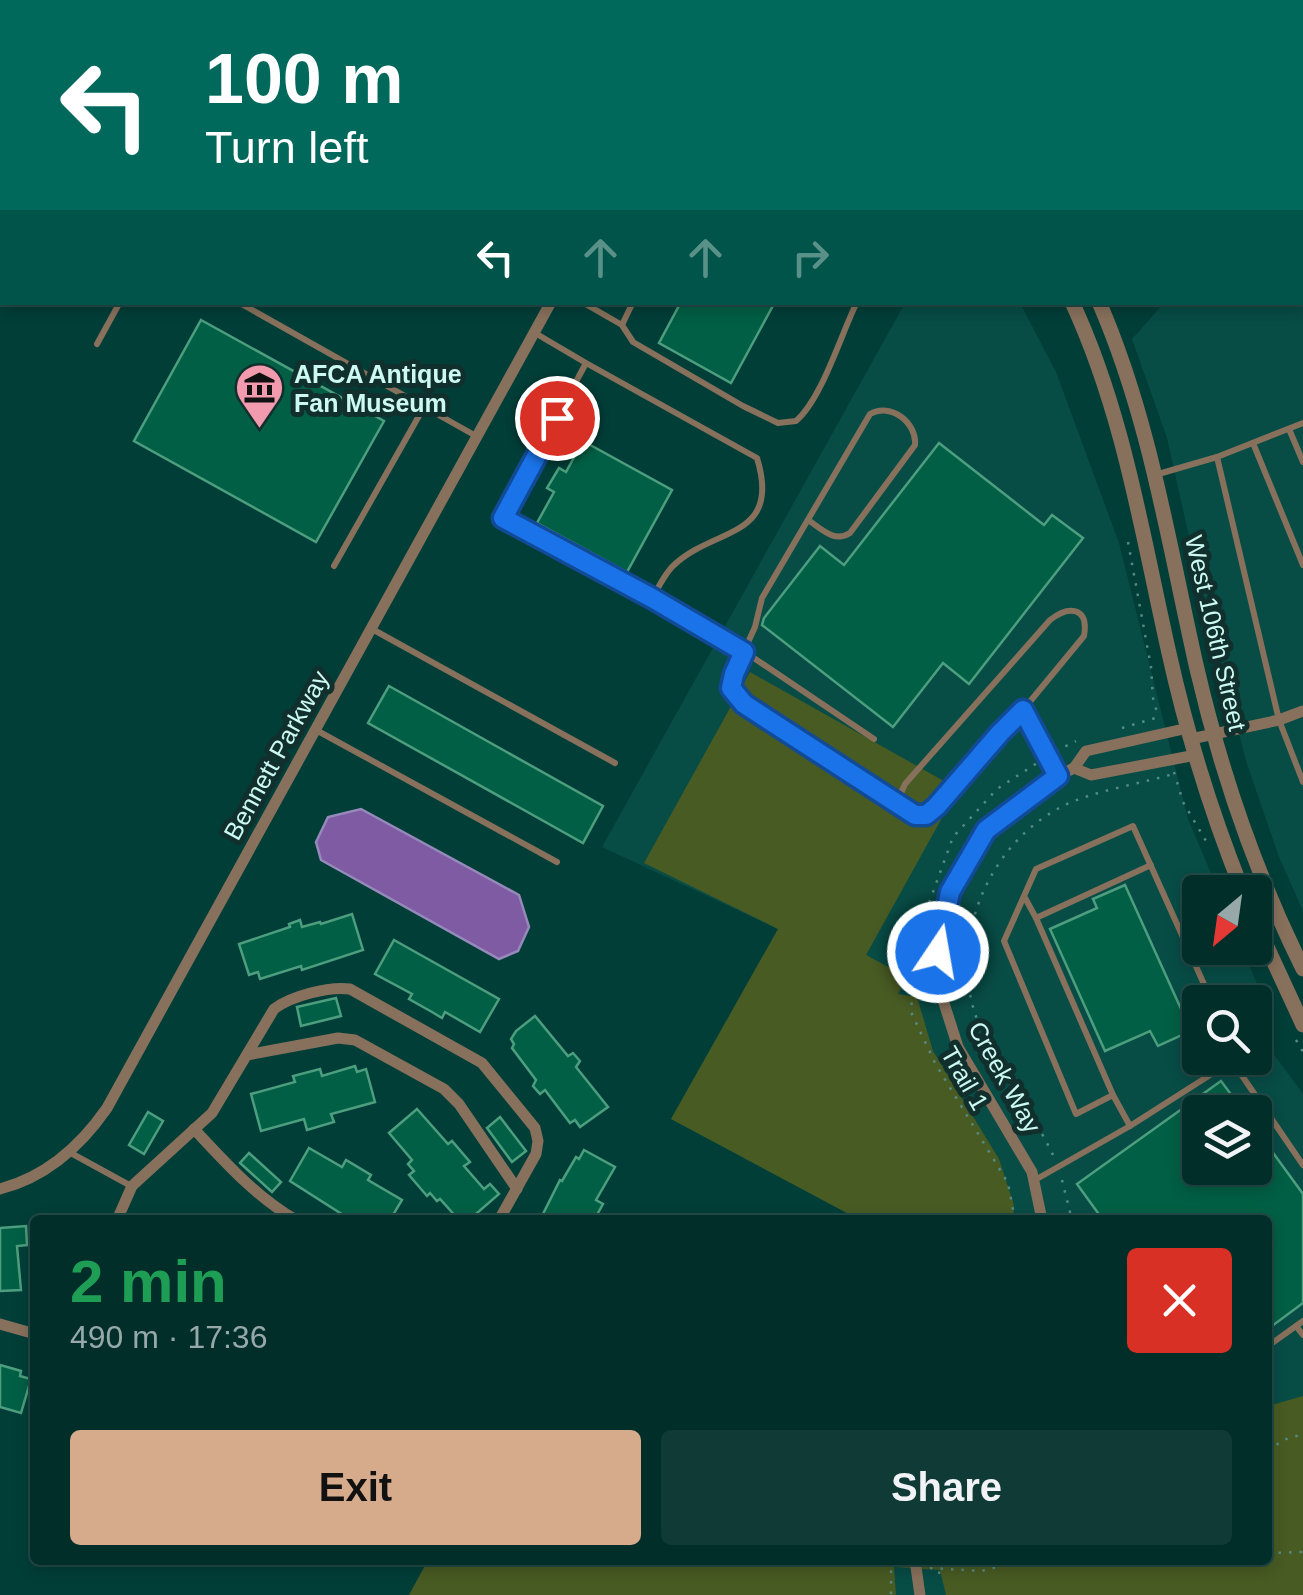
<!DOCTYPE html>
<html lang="en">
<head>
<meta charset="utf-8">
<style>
	body { margin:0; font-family:Helvetica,sans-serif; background:#103a36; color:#f1f3f6; height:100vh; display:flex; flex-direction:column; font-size:38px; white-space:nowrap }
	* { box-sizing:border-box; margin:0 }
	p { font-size:32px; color:#96a8a8 }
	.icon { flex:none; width:55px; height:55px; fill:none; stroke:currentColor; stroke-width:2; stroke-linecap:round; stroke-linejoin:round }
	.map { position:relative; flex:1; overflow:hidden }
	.drawer { position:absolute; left:30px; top:1215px; width:1242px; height:350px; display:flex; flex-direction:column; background:#022e2a; border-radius:10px; box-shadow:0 5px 15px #0003,0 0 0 2px #234a47 }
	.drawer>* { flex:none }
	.guide { position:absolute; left:0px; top:0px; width:1305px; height:305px; box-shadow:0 5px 15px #0003,0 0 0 2px #234a47; background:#00695c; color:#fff; overflow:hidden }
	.needle { width:65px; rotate:209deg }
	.buttons { position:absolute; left:1182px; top:875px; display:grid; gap:20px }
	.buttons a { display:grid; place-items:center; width:90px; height:90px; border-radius:10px; background:#022e2a; box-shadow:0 5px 15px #0003,0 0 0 2px #234a47; font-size:50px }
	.pin { position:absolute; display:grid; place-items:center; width:85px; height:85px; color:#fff; margin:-42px; border:5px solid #fff; border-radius:50%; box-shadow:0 2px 10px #0007 }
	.me { position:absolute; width:110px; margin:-55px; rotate:12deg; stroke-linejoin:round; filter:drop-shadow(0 0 8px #0008) }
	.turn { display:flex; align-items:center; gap:35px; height:210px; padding:0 40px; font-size:45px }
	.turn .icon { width:130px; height:130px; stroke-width:2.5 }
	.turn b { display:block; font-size:70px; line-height:85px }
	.lanes { display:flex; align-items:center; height:95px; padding:0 40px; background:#0003; justify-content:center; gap:50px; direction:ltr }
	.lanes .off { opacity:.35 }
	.round { display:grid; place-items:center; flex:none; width:105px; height:105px; border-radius:10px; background:#103a36 }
	.summary { display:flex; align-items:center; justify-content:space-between; height:170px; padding:0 40px }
	h1 { font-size:60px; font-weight:700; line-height:75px; color:#1e9e55 }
	.action { display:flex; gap:20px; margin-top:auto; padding:20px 40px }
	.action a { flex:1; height:115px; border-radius:10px; background:#d6ab8b; color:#111; font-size:40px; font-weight:700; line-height:115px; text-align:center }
	.action a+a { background:#103a36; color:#f1f3f6 }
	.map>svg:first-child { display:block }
</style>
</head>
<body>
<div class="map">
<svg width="1303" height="1595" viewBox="0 0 1303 1595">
	<rect width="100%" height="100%" fill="#023e38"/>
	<!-- built -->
	<g fill="#084c46" fill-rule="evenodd">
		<path d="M1303 173V911L1279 857 1247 764 1201 590 1167 438 1132 339 1164 303 1302 302Z"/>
		<path d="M905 303H1020L1056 372 1119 543 1188 819 1219 892H1200V948H1242L1258 986 1267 1045 1303 1094V1595H409L428 1560H834L840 1563 842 1560H1268V1220H860L671 1119 778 929 602 847ZM1200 1002H1255V1058H1200ZM1200 1112H1255V1168H1200Z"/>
	</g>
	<!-- green -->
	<g fill="#485b23">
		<path d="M750 672 958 789 866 955 907 977 898 994 917 997 933 1051 999 1159 1014 1205 1013 1220H860L671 1119 778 929 644 863Z"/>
		<path d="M1303 1396V1595H946L940 1570 894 1567 896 1595H409L428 1560H834L840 1563 842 1560H1268V1406Z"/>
	</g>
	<!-- water -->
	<path fill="#7e5ba2" stroke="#958aba" stroke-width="2.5" d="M361 809 519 895 529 927 518 951 499 959 321 860 316 842 328 817Z"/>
	<!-- building -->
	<g fill="#005f44" stroke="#4d9e7e" stroke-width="2.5">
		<path d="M681 302H775L731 383 659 343Z"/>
		<path d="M201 320 384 421 316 542 134 441Z"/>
		<path d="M583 441 672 490 627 572 537 523 554 492 547 488 559 468 566 472Z"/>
		<path d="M939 443 1044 525 1052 515 1083 538 969 684 943 663 893 727 762 625 764 618 820 546 844 565Z"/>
		<path d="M389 686 603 806 583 843 368 723Z"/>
		<path d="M1125 885 1191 1031 1158 1046 1150 1031 1105 1051 1050 929 1097 908 1093 899Z"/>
		<path d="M352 914 363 950 302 970 301 966 260 979 258 972 249 975 239 944 290 927 289 924 300 920 302 927 320 922 321 924Z"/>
		<path d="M394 940 499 999 480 1032 445 1012 442 1018 432 1012 409 999 412 994 375 974Z"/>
		<path d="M336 998 341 1016 301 1026 297 1007Z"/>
		<path d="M535 1016 568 1056 573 1053 580 1061 576 1067 608 1107 580 1127 575 1120 570 1123 545 1090 540 1094 533 1086 536 1080 512 1048 514 1044 511 1039 516 1031Z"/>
		<path d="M355 1066 357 1072 366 1069 375 1102 331 1114 334 1122 307 1130 304 1119 261 1131 251 1094 295 1082 293 1076 320 1069 322 1076Z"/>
		<path d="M1221 1081 1244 1112H1200V1168H1255V1128L1303 1194V1303L1268 1329V1220H1103L1077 1184Z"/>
		<path d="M417 1109 448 1144 452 1141 470 1162 464 1166 484 1189 490 1184 499 1194 469 1220H459L440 1199 437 1201 430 1193 427 1196 409 1175 414 1171 408 1164 412 1160 389 1133Z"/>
		<path d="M148 1112 163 1121 144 1154 129 1145Z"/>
		<path d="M500 1117 526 1151 512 1162 487 1128Z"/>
		<path d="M309 1148 342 1167 346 1160 371 1175 368 1180 402 1200 390 1220H360L350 1215 348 1218 290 1181Z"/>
		<path d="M584 1150 615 1167 596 1200 603 1204 594 1220H540L560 1180 562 1181 576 1157 579 1159Z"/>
		<path d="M249 1153 281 1182 272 1192 240 1163Z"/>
		<path d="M26 1226 27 1245 17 1246 21 1290 0 1291V1228Z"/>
		<path d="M0 1365 21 1371 20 1376 31 1379 21 1413 0 1407Z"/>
	</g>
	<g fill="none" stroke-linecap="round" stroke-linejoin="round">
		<!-- path -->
		<g stroke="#558a84" stroke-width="2.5" stroke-dasharray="2.5 8" stroke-linecap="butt">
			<path d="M805 0 808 2"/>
			<path d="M1128 542 1151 667 1153 698 1158 716"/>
			<path d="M1122 728 1159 717"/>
			<path d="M1056 751 1076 741"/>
			<path d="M1174 772 1183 802 1206 841"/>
			<path d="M1296 1040 1303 1052"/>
			<path d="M1053 1155C1031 1109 997 1069 978 1022 947 943 987 844 1063 806 1093 791 1139 784 1173 774"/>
			<path d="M1062 1180 1072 1220"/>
			<path d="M990 1220 1013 1217"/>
			<path d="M1015 1220 1008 1183 935 1063 911 1012 917 936 953 837 997 789 1037 763"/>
			<path d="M1268 1451 1283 1440 1303 1434"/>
			<path d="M1268 1553 1303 1552"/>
			<path d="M891 1560V1595"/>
			<path d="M930 1568 981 1571 1027 1560"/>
			<path d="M939 1574 941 1560"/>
		</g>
		<!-- service -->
		<g stroke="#88715c" stroke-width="6">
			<path d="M34 2 36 0"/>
			<path d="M195 2 197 0"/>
			<path d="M1181 2V0"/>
			<path d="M0 41 2 42"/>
			<path d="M238 302 476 436"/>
			<path d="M582 302 622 325 633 342 743 406 778 423 796 421C822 399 841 334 857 302"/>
			<path d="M622 325 633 302"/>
			<path d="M535 333 586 363 503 518 652 599C658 588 665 573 674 565 714 527 782 539 757 458L586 363"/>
			<path d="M97 344 120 302"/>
			<path d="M1289 429 1303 462"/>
			<path d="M1253 443 1303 565"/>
			<path d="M1217 457 1279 720 1303 782"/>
			<path d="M1155 475 1217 457 1303 423"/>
			<path d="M808 520C822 529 834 543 850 533L915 445C917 423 891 402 870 414L762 598 755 627 734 673 731 688 744 704 897 802"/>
			<path d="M334 566 424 407"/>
			<path d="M652 599 745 652 874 739"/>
			<path d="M372 629 615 763"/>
			<path d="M1023 710 1000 733 936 807C918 821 913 814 897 802L905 784 1050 620C1069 605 1089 607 1084 636L1023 710 1058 775"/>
			<path d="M316 730 557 862"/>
			<path d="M1024 896 1036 918 1113 1095 1076 1114 1004 941 1036 869 1133 826 1212 1002"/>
			<path d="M1036 918 1151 865"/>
			<path d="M1232 1061 1303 1165"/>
			<path d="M1113 1095 1130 1126"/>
			<path d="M69 1152 131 1186"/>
			<path d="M1035 1180 1130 1126 1232 1061 1231 1058"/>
			<path d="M1296 1326 1303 1335"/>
			<path d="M1268 1346 1303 1321"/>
		</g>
		<!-- minor -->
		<g stroke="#88715c" stroke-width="11">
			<path d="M1080 0 1084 2"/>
			<path d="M717 2 718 0"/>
			<path d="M1302 131H1303"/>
			<path d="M1191 739 1279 720 1303 711"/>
			<path d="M1074 768 1091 775 1196 755"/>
			<path d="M247 1055 338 1038 355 1040 444 1089 459 1104 517 1189"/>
			<path d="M194 1129C225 1162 256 1197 296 1220"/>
			<path d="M0 1189C46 1177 80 1147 107 1108L551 302"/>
			<path d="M117 1220 132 1186 212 1113 274 1009C291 996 329 986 350 989L482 1063 535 1128 538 1141 536 1154 499 1220"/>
			<path d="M1042 1220 1032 1172 958 1047 943 1000 938 952 950 893 986 830 1052 779 1074 768 1086 751 1188 728"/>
			<path d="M0 1324 35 1334"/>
			<path d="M918 1560 916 1567 920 1595"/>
		</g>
		<!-- tertiary -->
		<g stroke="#88715c" stroke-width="15">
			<path d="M826 0 829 2"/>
			<path d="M868 0 871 2"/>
			<path d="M1072 302C1124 414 1142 534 1169 653 1187 734 1212 815 1243 892"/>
			<path d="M1099 302C1150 419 1169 546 1197 669 1221 772 1256 874 1303 969"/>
			<path d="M1255 921 1303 1025"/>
		</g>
	</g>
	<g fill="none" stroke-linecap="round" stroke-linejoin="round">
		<defs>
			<path id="route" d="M557 418 503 518 652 598 744 652 734 674 731 688 744 704 915 815H926L936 807 1000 733 1023 710 1058 776 986 830 950 892 938 952"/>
		</defs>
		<!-- route casing -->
		<use href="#route" stroke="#114b97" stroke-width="25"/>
		<!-- route -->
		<use href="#route" stroke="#1a73e8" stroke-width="18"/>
	</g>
	<!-- icons -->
	<defs>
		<symbol id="museum-pin" viewBox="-11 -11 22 30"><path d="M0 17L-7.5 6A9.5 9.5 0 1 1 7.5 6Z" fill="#f29aae" stroke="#11302d"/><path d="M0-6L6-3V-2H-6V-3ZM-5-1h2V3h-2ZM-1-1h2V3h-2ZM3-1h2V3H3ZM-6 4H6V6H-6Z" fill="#111"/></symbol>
	</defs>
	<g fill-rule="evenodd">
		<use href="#museum-pin" x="232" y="360" width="55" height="75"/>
	</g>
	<g text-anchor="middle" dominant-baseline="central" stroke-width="10" stroke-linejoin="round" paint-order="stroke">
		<!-- poi labels -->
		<g font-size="25" font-weight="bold" fill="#ccf9f2" stroke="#11302d" text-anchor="start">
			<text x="294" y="374">AFCA Antique<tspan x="294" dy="29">Fan Museum</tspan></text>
		</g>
		<!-- street labels -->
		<g font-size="25" fill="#ccf9f2" stroke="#11302d">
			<text transform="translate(1216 633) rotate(77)">West 106th Street</text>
			<text transform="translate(276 755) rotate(-61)">Bennett Parkway</text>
			<text transform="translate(1005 1077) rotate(61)">Creek Way</text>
			<text transform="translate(965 1078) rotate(60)">Trail 1</text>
		</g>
	</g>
</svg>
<div class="buttons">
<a><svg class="needle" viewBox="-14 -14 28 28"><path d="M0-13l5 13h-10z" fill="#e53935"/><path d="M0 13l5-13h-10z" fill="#96a8a8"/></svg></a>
<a><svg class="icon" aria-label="search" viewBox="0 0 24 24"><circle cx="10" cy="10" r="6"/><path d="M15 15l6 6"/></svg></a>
<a><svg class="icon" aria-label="layers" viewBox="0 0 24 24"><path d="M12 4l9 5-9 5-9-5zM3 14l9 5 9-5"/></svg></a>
</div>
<div class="pin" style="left:557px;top:418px;background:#d93025"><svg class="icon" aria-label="arrive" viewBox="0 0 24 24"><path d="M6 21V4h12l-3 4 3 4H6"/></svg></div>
<svg class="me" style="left:938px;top:952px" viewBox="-20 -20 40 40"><circle r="17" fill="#1a73e8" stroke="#fff" stroke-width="3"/><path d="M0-11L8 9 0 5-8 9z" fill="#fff"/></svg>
<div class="guide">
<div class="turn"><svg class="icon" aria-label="left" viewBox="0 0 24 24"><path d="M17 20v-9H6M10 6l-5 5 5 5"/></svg><div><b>100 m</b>Turn left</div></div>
<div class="lanes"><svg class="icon" aria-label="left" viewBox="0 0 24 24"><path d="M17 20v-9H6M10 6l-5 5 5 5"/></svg><svg class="icon off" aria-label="ahead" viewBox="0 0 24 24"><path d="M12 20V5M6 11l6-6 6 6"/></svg><svg class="icon off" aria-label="ahead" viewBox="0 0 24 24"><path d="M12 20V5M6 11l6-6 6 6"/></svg><svg class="icon off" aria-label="right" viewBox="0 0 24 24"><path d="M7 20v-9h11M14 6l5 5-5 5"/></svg></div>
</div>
<section class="drawer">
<div class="summary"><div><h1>2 min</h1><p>490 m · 17:36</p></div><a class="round" style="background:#d93025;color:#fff"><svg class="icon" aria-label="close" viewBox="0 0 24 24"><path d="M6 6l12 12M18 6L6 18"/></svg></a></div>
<div class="action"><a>Exit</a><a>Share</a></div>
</section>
</div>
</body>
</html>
